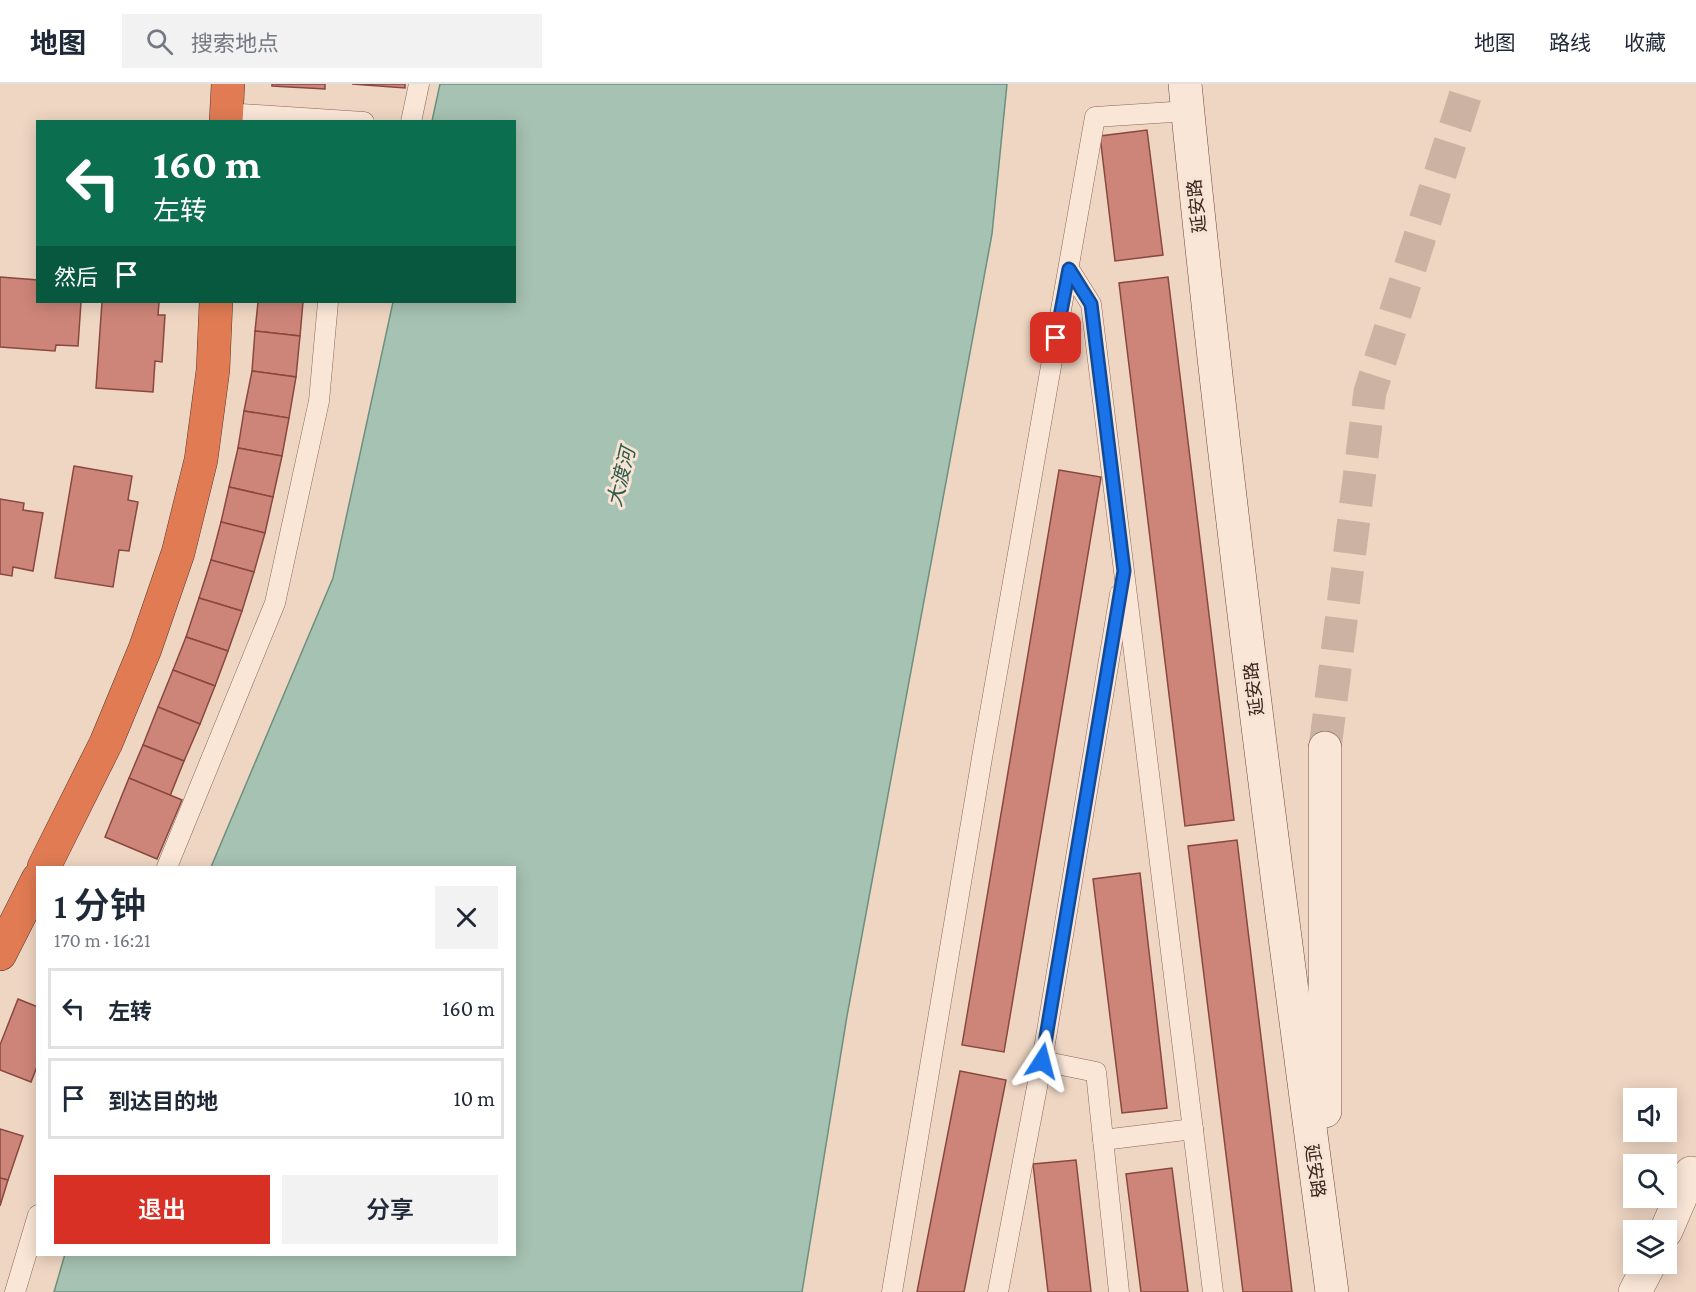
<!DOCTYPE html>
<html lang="zh">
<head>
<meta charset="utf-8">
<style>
	body { margin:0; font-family:"Crimson Pro","Noto Sans SC",serif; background:#f2f2f3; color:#1f2937; height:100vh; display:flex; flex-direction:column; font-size:22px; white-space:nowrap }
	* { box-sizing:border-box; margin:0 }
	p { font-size:20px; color:#747a83 }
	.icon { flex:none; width:33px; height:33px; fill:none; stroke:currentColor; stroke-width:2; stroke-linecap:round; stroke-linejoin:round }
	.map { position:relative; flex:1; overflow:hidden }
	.side { position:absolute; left:36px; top:782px; width:480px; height:390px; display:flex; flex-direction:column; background:#fff; border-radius:0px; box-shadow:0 3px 15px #0003 }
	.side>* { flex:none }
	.banner { position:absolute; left:36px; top:36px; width:480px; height:183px; border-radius:0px; box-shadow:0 3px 15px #0003; background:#0b6e4f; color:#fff; overflow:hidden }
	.controls { position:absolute; left:1623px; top:1004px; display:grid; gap:12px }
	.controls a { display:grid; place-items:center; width:54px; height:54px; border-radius:0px; background:#fff; box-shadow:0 3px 15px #0003; font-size:30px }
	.pin { position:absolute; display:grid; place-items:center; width:51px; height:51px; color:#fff; margin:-26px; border-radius:12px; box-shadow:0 3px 9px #0006 }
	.me { position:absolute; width:66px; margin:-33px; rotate:9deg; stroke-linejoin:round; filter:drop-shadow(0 0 4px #0008) }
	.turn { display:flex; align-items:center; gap:21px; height:126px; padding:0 18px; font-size:27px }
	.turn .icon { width:78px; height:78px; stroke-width:2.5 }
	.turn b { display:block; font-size:42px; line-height:51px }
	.then { display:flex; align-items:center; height:57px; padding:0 18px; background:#0003; gap:12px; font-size:22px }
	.round { display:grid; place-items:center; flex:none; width:63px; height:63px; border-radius:0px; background:#f2f2f3 }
	.summary { display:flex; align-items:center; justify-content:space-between; height:102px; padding:0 18px }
	h1 { font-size:36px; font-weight:600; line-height:45px }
	.action { display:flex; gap:12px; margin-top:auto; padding:12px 18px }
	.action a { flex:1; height:69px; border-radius:0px; background:#d93025; color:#fff; font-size:24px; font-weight:600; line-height:69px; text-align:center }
	.action a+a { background:#f2f2f3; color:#1f2937 }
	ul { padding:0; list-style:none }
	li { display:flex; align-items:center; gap:18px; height:81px; margin:0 12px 9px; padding:0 6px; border:3px solid #e0e1e3; border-radius:0px }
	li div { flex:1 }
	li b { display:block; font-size:22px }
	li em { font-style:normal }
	header { display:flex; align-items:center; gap:36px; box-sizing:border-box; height:84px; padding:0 30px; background:#fff; border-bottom:2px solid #e0e1e3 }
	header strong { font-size:28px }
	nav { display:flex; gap:33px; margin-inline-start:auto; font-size:21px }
	.search { width:420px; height:54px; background:#f2f2f3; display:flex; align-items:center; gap:15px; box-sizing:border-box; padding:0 21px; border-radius:0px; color:#747a83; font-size:22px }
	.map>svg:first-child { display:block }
</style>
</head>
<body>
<header>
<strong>地图</strong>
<div class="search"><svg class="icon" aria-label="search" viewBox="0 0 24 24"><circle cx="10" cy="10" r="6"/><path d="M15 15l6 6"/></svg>搜索地点</div>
<nav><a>地图</a><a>路线</a><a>收藏</a></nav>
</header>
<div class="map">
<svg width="1696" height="1208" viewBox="0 0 1696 1208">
	<rect width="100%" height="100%" fill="#efd6c3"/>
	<!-- water -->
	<path fill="#a6c2b2" stroke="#6c907d" stroke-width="1.5" d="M440 0H1007L992 150 847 932 802 1208H54L65 1170H514V783H211L333 494 393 218H514V38L432 37Z"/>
	<!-- building -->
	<g fill="#ce8579" stroke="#89483f" stroke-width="1.5">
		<path d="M272 0H325V5L272 2Z"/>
		<path d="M352 0H405V4Z"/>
		<path d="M1147 46 1163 171 1115 177 1100 52Z"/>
		<path d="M0 193 38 196V218H81L78 262 56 261 55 267 0 263Z"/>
		<path d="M1168 193 1234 736 1185 742 1119 199Z"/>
		<path d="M102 218H159L158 231H165L162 278 155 277 153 308 96 304Z"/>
		<path d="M258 218H303L300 252 255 247Z"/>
		<path d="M255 247 300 252 296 293 252 287Z"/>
		<path d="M252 287 296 293 289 334 244 327Z"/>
		<path d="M244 327 289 334 282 372 238 364Z"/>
		<path d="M238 364 282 372 273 413 229 403Z"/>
		<path d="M74 382 132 392 128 416 138 418 129 467 119 466 113 503 55 494Z"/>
		<path d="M1059 386 1101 393 1004 968 962 961Z"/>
		<path d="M229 403 273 413 265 449 221 438Z"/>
		<path d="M0 415 24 419 23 426 43 429 33 487 13 483 12 492 0 490Z"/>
		<path d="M221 438 265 449 254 488 211 476Z"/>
		<path d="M211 476 254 488 242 527 199 514Z"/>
		<path d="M199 514 242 527 228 567 186 553Z"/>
		<path d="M186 553 228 567 215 602 173 586Z"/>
		<path d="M173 586 215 602 200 640 158 623Z"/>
		<path d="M158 623 200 640 184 677 143 661Z"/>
		<path d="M143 661 184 677 170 712 129 694Z"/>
		<path d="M129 694 182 716 157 775 105 753Z"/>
		<path d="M1237 756 1292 1208H1243L1188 762Z"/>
		<path d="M1140 789 1167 1024 1122 1029 1093 795Z"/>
		<path d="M18 915 38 923V980L31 998 0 986V961Z"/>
		<path d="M960 987 1006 996 964 1208H917Z"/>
		<path d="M0 1045 23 1052 8 1096 0 1094Z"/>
		<path d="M1076 1076 1091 1208H1048L1033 1080Z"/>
		<path d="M1172 1084 1188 1208H1141L1126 1090Z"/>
		<path d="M0 1094 8 1096 0 1122Z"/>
	</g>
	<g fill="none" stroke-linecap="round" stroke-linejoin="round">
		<!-- secondary-tunnel -->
		<path stroke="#cbb2a2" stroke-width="33" stroke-dasharray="33 16" stroke-linecap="butt" d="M1325 664 1370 308 1469 0"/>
		<defs>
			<g id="lane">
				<path d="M227 29 364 38"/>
				<path d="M411 38 419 0"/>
				<path d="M1069 185 1091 220 1213 1208"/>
				<path d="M167 783 275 519 319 317 328 218"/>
				<path d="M1042 977 1096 988 1119 1208"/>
				<path d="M1103 1056 1193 1045"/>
				<path d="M15 1208 38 1131"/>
				<path d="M892 1208 983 668 1095 33 1188 27"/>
				<path d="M998 1208 1042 977 1120 510"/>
			</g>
			<g id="street">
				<path d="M1666 1147 1691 1089 1696 1091"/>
				<path d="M1635 1208 1650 1179"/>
			</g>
			<g id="secondary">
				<path d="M1185 0C1225 404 1278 806 1332 1208"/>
				<path d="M1325 1027V664"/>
			</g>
			<g id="highway">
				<path d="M226 38 228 0"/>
				<path d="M44 783 106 659 145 565 178 469 201 376 213 286 216 218"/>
				<path d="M0 870 38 795"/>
			</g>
		</defs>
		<!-- lane casing -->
		<use href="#lane" stroke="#8a665a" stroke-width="21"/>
		<!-- street casing -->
		<use href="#street" stroke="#8a665a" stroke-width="34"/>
		<!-- secondary casing -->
		<use href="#secondary" stroke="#6c483d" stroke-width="34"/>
		<!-- highway casing -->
		<use href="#highway" stroke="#57362e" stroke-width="34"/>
		<!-- lane -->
		<use href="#lane" stroke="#f9e6d7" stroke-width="20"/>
		<!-- street -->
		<use href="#street" stroke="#f9e6d7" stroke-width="33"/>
		<!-- secondary -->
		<use href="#secondary" stroke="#f9e6d7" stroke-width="33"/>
		<!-- highway -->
		<use href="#highway" stroke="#e07b53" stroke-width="33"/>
	</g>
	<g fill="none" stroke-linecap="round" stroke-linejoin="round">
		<defs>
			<path id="route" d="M1042 977 1124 487 1091 220 1069 185 1056 254"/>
		</defs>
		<!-- route casing -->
		<use href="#route" stroke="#114b97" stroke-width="15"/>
		<!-- route -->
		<use href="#route" stroke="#1a73e8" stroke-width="10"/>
	</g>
	<g text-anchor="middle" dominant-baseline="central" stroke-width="6" stroke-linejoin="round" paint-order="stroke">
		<!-- street labels -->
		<g font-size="18" fill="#39241e" stroke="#f6e3d3">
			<text transform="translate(1197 122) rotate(-96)">延安路</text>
			<text transform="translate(1254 605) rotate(-97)">延安路</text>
			<text transform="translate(1315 1087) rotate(82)">延安路</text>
		</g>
		<!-- water labels -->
		<g font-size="20" font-style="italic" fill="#2d594a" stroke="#f6e3d3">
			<text transform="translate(621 393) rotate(-76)">大渡河</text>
		</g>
	</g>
</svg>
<div class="controls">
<a><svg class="icon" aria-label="sound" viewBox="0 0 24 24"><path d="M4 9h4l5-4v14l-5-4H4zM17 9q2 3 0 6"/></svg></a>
<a><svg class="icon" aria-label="search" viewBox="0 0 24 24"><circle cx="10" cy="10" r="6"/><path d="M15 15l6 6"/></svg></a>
<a><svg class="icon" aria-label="layers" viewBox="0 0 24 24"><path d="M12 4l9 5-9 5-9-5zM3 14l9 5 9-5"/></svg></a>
</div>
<div class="pin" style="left:1056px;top:254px;background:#d93025"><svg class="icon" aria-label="arrive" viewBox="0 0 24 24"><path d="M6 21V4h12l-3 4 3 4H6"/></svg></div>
<svg class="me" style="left:1042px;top:977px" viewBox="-20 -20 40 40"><path d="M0-17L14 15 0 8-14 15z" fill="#1a73e8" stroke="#fff" stroke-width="4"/></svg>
<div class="banner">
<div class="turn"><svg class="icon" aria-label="left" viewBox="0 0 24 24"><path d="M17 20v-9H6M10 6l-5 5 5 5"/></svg><div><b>160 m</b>左转</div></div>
<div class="then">然后<svg class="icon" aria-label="arrive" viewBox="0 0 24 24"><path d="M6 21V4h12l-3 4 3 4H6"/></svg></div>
</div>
<section class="side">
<div class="summary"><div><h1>1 分钟</h1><p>170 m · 16:21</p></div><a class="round"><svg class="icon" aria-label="close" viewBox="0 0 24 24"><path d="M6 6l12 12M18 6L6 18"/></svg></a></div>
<ul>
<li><svg class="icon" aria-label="left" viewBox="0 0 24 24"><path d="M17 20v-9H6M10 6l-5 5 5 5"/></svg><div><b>左转</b></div><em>160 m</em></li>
<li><svg class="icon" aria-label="arrive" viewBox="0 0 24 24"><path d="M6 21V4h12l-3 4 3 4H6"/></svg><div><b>到达目的地</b></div><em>10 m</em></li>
</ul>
<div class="action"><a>退出</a><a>分享</a></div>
</section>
</div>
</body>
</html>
